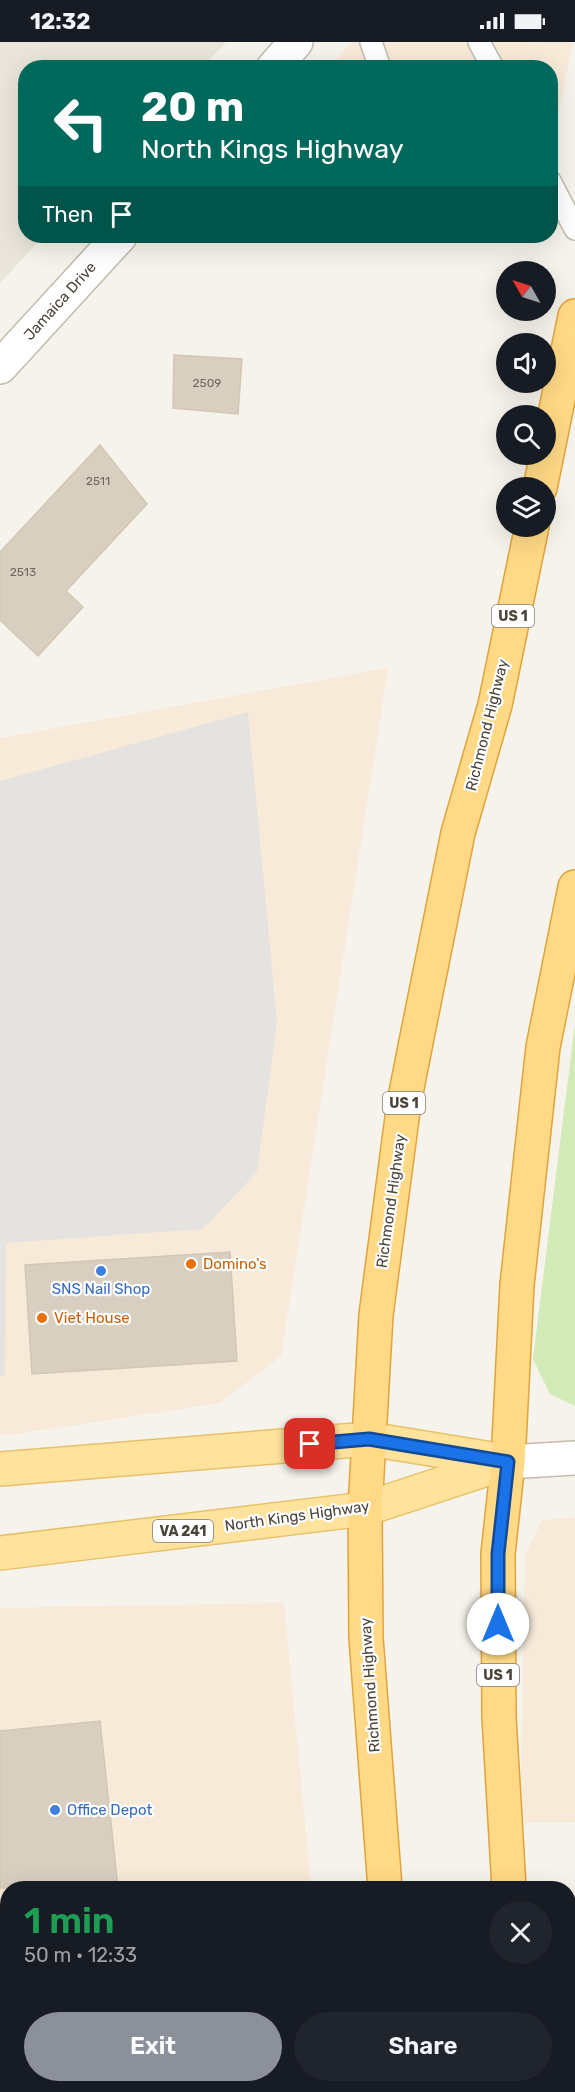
<!DOCTYPE html>
<html lang="en">
<head>
<meta charset="utf-8">
<style>
	body { margin:0; font-family:Rubik,sans-serif; background:#20242c; color:#f1f3f6; height:100vh; display:flex; flex-direction:column; font-size:22px; white-space:nowrap }
	* { box-sizing:border-box; margin:0 }
	p { font-size:20px; color:#9ea1a6 }
	.icon { flex:none; width:33px; height:33px; fill:none; stroke:currentColor; stroke-width:2; stroke-linecap:round; stroke-linejoin:round }
	.map { position:relative; flex:1; overflow:hidden }
	.drawer { position:absolute; left:0px; top:1839px; width:576px; height:212px; display:flex; flex-direction:column; background:#171b24; border-radius:24px 24px 0 0; box-shadow:0 6px 24px #0002 }
	.drawer>* { flex:none }
	.guide { position:absolute; left:18px; top:18px; width:540px; height:183px; border-radius:24px; box-shadow:0 6px 24px #0002; background:#00695c; color:#fff; overflow:hidden }
	.needle { width:39px; rotate:309deg }
	.tools { position:absolute; left:496px; top:219px; display:grid; gap:12px }
	.tools a { display:grid; place-items:center; width:60px; height:60px; border-radius:50%; background:#171b24; box-shadow:0 6px 24px #0002; font-size:30px }
	.pin { position:absolute; display:grid; place-items:center; width:51px; height:51px; color:#fff; margin:-26px; border-radius:12px; box-shadow:0 3px 9px #0006 }
	.me { position:absolute; width:66px; margin:-33px; rotate:0deg; stroke-linejoin:round; filter:drop-shadow(0 0 4px #0008) }
	.turn { display:flex; align-items:center; gap:21px; height:126px; padding:0 24px; font-size:27px }
	.turn .icon { width:78px; height:78px; stroke-width:2.5 }
	.turn b { display:block; font-size:42px; line-height:51px }
	.then { display:flex; align-items:center; height:57px; padding:0 24px; background:#0003; gap:12px; font-size:22px }
	.round { display:grid; place-items:center; flex:none; width:63px; height:63px; border-radius:32px; background:#20242c }
	.overview { display:flex; align-items:center; justify-content:space-between; height:102px; padding:0 24px }
	h1 { font-size:36px; font-weight:600; line-height:45px; color:#1e9e55 }
	.primary-button { display:flex; gap:12px; margin-top:auto; padding:12px 24px }
	.primary-button a { flex:1; height:69px; border-radius:36px; background:#8c9099; color:#fff; font-size:24px; font-weight:600; line-height:69px; text-align:center }
	.primary-button a+a { background:#20242c; color:#f1f3f6 }
	.status { display:flex; justify-content:space-between; align-items:center; height:42px; padding:0 30px; background:#171b24; direction:ltr }
	.status svg { height:16px; fill:currentColor }
	.map>svg:first-child { display:block }
</style>
</head>
<body>
<div class="status"><b>12:32</b><svg viewBox="0 0 49 12"><path d="M0 12V9h3v3zM5 12V6h3v6zM10 12V3h3v9zM15 12V0h3v12zM26 1h20v11H26zM47 4h2v5h-2z"/></svg></div>
<div class="map">
<svg width="575" height="2050" viewBox="0 0 575 2050">
	<rect width="100%" height="100%" fill="#f6f3ec"/>
	<!-- residential -->
	<path fill="#eae5da" d="M0 0H226L202 25 26 26V194H44L0 241Z"/>
	<!-- commercial -->
	<g fill="#f7ead8">
		<path d="M352 0H573L551 106 550 26H328Z"/>
		<path d="M388 626 281 1314 220 1361 16 1392 0 1393V696Z"/>
		<path d="M575 1476V1780L520 1781 525 1513 542 1478Z"/>
		<path d="M284 1561 311 1846H8V2043H330V2050H0V1566Z"/>
	</g>
	<!-- green -->
	<path fill="#d2eab5" d="M575 982V1364L550 1352 533 1317Z"/>
	<!-- parking -->
	<path fill="#e5e3e0" d="M248 670 277 980 257 1130 203 1187 6 1201 5 1333 0 1334V739Z"/>
	<!-- building -->
	<g fill="#d8cfc1" stroke="#d3c7b4" stroke-width="1.5">
		<path d="M174 313 242 317 238 372 173 366Z"/>
		<path d="M100 403 147 462 66 549 83 565 38 614 0 578V510Z"/>
		<path d="M230 1210 237 1319 32 1332 25 1223Z"/>
		<path d="M100 1679 118 1846H0V1689Z"/>
	</g>
	<g fill="none" stroke-linecap="round" stroke-linejoin="round">
		<defs>
			<g id="service">
				<path d="M371 0 380 26"/>
				<path d="M479 0 493 26"/>
				<path d="M550 139 575 187"/>
				<path d="M568 1976 575 1975"/>
			</g>
			<g id="minor">
				<path d="M273 26 296 0"/>
				<path d="M0 325 120 194"/>
				<path d="M508 1420 575 1416"/>
			</g>
			<g id="primary">
				<path d="M0 1427 369 1397 504 1419"/>
				<path d="M0 1511 365 1467 508 1420"/>
			</g>
			<g id="trunk">
				<path d="M540 446 575 274"/>
				<path d="M385 1846 366 1596 365 1467 376 1273 404 1061 416 1000 458 791 495 663 532 484"/>
				<path d="M509 1846 499 1675 498 1512 508 1420 517 1243 543 1005 575 845"/>
				<path d="M400 2043V2050"/>
				<path d="M528 2043V2050"/>
			</g>
		</defs>
		<!-- service casing -->
		<use href="#service" stroke="#c2bbae" stroke-width="24"/>
		<!-- minor casing -->
		<use href="#minor" stroke="#c2bbae" stroke-width="36"/>
		<!-- primary casing -->
		<use href="#primary" stroke="#e6c16a" stroke-width="36"/>
		<!-- trunk casing -->
		<use href="#trunk" stroke="#e0a43c" stroke-width="36"/>
		<!-- service -->
		<use href="#service" stroke="#fff" stroke-width="21"/>
		<!-- minor -->
		<use href="#minor" stroke="#fff" stroke-width="33"/>
		<!-- primary -->
		<use href="#primary" stroke="#ffe39c" stroke-width="33"/>
		<!-- trunk -->
		<use href="#trunk" stroke="#ffd985" stroke-width="33"/>
	</g>
	<g fill="none" stroke-linecap="round" stroke-linejoin="round">
		<defs>
			<path id="route" d="M310 1402 369 1397 508 1420 498 1512V1582"/>
		</defs>
		<!-- route casing -->
		<use href="#route" stroke="#114b97" stroke-width="15"/>
		<!-- route -->
		<use href="#route" stroke="#1a73e8" stroke-width="10"/>
	</g>
	<!-- markers -->
	<g fill="#e8710a" stroke="#fff" stroke-width="2">
		<circle cx="191" cy="1222" r="6"/>
		<circle cx="42" cy="1276" r="6"/>
	</g>
	<g fill="#3f7fe0" stroke="#fff" stroke-width="2">
		<circle cx="101" cy="1229" r="6"/>
		<circle cx="55" cy="1768" r="6"/>
	</g>
	<g text-anchor="middle" dominant-baseline="central" stroke-width="4.5" stroke-linejoin="round" paint-order="stroke">
		<!-- number labels -->
		<g font-size="12" fill="#6e675b">
			<text x="207" y="341">2509</text>
			<text x="98" y="439">2511</text>
			<text x="23" y="530">2513</text>
		</g>
		<!-- shield labels -->
		<g fill="#fff" stroke="#817c74" stroke-width="1.5">
			<rect x="492" y="563" width="42" height="22" rx="4.5"/>
			<rect x="383" y="1050" width="42" height="22" rx="4.5"/>
			<rect x="153" y="1478" width="60" height="22" rx="4.5"/>
			<rect x="477" y="1622" width="42" height="22" rx="4.5"/>
		</g>
		<g font-size="14" font-weight="bold" fill="#4b4439">
			<text x="513" y="574">US 1</text>
			<text x="404" y="1061">US 1</text>
			<text x="183" y="1489">VA 241</text>
			<text x="498" y="1633">US 1</text>
		</g>
		<!-- street labels -->
		<g font-size="15" fill="#4b4439" stroke="#fff">
			<text transform="translate(60 259) rotate(-48)">Jamaica Drive</text>
			<text transform="translate(487 683) rotate(-76)">Richmond Highway</text>
			<text transform="translate(391 1159) rotate(-82)">Richmond Highway</text>
			<text transform="translate(297 1474) rotate(-8)">North Kings Highway</text>
			<text transform="translate(370 1643) rotate(-94)">Richmond Highway</text>
		</g>
		<!-- food labels -->
		<g font-size="15" fill="#c56008" stroke="#fff" text-anchor="start">
			<text x="203" y="1222">Domino's</text>
			<text x="54" y="1276">Viet House</text>
		</g>
		<!-- shop labels -->
		<g font-size="15" fill="#366cbe" stroke="#fff">
			<text x="101" y="1247">SNS Nail Shop</text>
			<text x="67" y="1768" text-anchor="start">Office Depot</text>
		</g>
	</g>
</svg>
<div class="tools">
<a><svg class="needle" viewBox="-14 -14 28 28"><path d="M0-13l5 13h-10z" fill="#e53935"/><path d="M0 13l5-13h-10z" fill="#9ea1a6"/></svg></a>
<a><svg class="icon" aria-label="sound" viewBox="0 0 24 24"><path d="M4 9h4l5-4v14l-5-4H4zM17 9q2 3 0 6"/></svg></a>
<a><svg class="icon" aria-label="search" viewBox="0 0 24 24"><circle cx="10" cy="10" r="6"/><path d="M15 15l6 6"/></svg></a>
<a><svg class="icon" aria-label="layers" viewBox="0 0 24 24"><path d="M12 4l9 5-9 5-9-5zM3 14l9 5 9-5"/></svg></a>
</div>
<div class="pin" style="left:310px;top:1402px;background:#d93025"><svg class="icon" aria-label="arrive" viewBox="0 0 24 24"><path d="M6 21V4h12l-3 4 3 4H6"/></svg></div>
<svg class="me" style="left:498px;top:1582px" viewBox="-20 -20 40 40"><circle r="19" fill="#fff"/><path d="M0-13L10 11 0 6-10 11z" fill="#1a73e8"/></svg>
<div class="guide">
<div class="turn"><svg class="icon" aria-label="left" viewBox="0 0 24 24"><path d="M17 20v-9H6M10 6l-5 5 5 5"/></svg><div><b>20 m</b>North Kings Highway</div></div>
<div class="then">Then<svg class="icon" aria-label="arrive" viewBox="0 0 24 24"><path d="M6 21V4h12l-3 4 3 4H6"/></svg></div>
</div>
<section class="drawer">
<div class="overview"><div><h1>1 min</h1><p>50 m · 12:33</p></div><a class="round"><svg class="icon" aria-label="close" viewBox="0 0 24 24"><path d="M6 6l12 12M18 6L6 18"/></svg></a></div>
<div class="primary-button"><a>Exit</a><a>Share</a></div>
</section>
</div>
</body>
</html>
